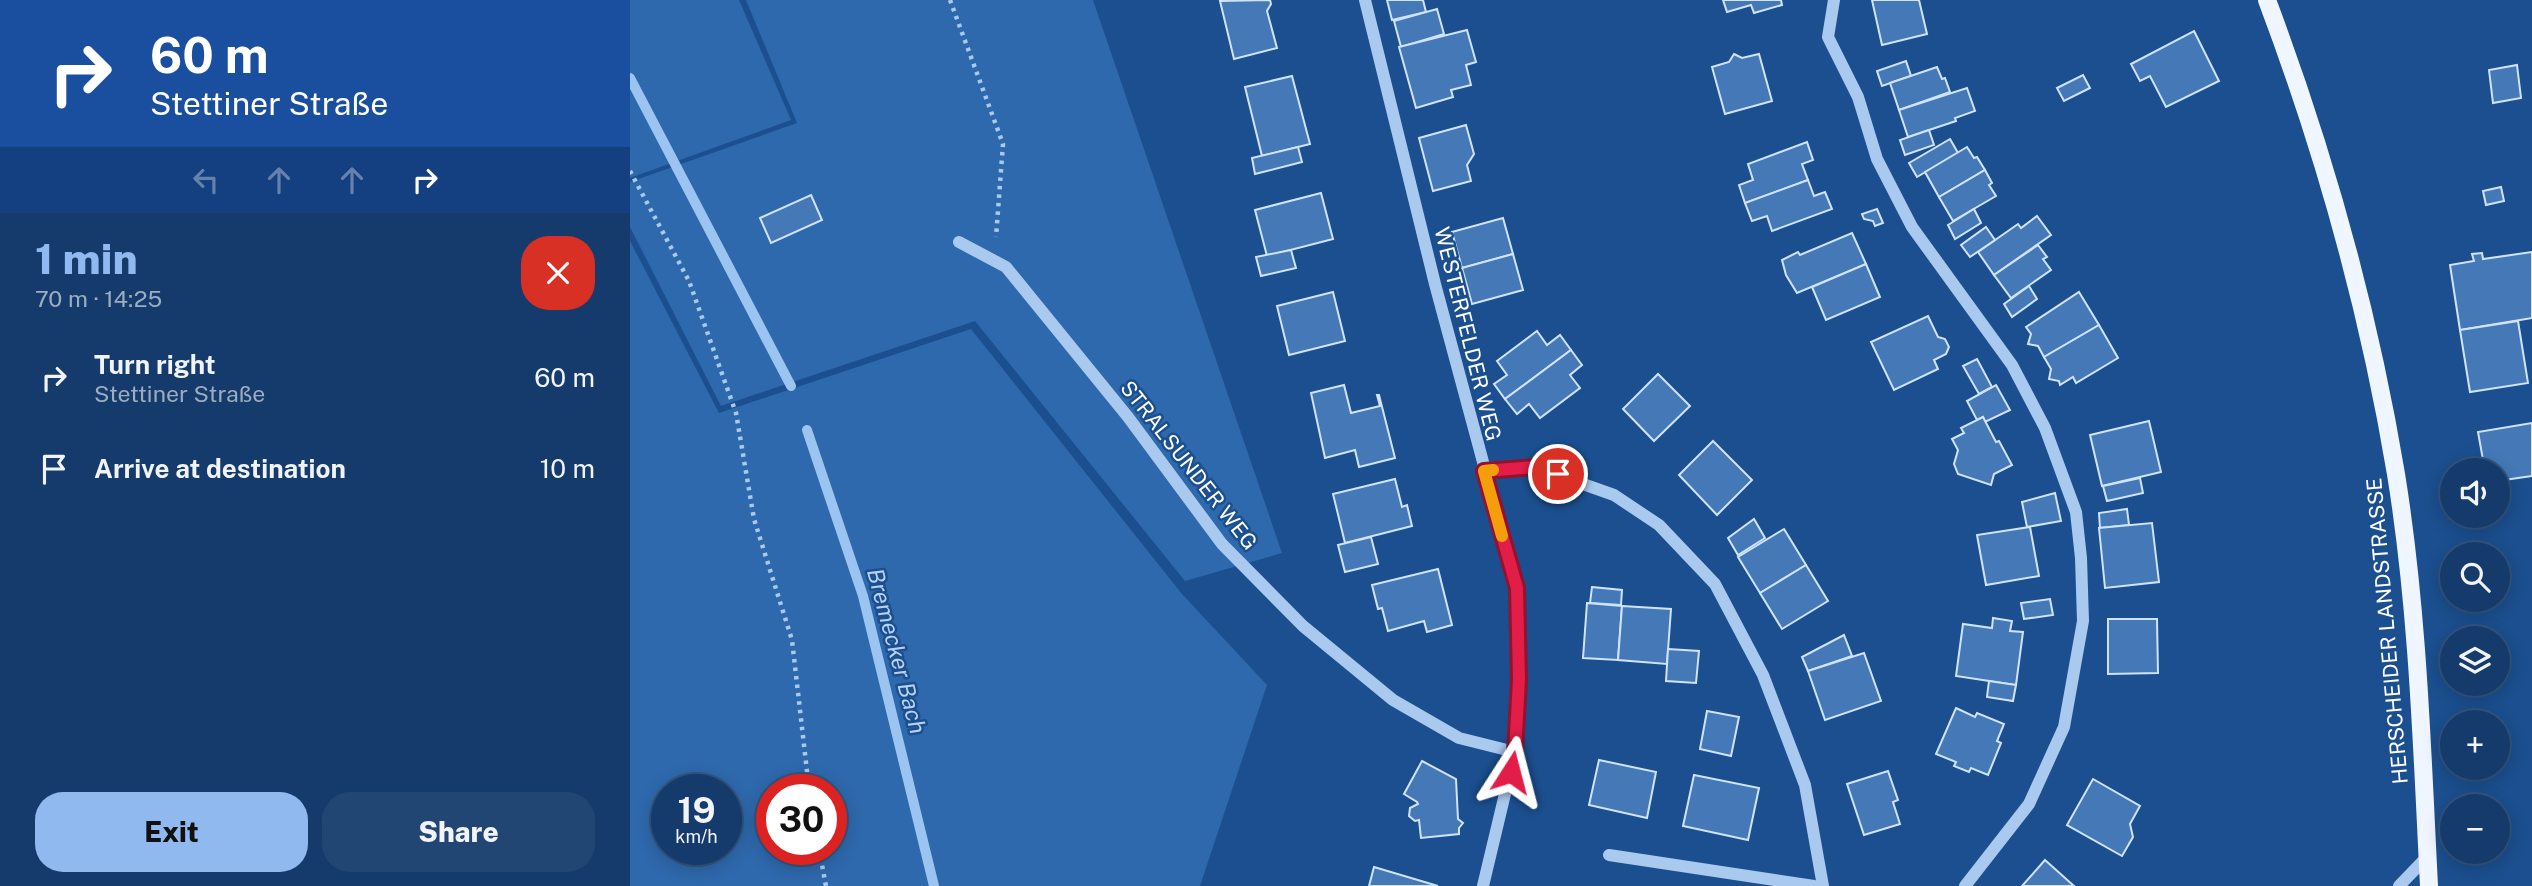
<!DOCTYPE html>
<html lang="en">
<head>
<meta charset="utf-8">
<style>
	body { margin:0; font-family:"Public Sans",sans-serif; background:#214673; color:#f1f3f6; height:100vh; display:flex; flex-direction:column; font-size:26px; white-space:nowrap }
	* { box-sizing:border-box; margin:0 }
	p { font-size:23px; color:#9dadc1 }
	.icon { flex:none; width:38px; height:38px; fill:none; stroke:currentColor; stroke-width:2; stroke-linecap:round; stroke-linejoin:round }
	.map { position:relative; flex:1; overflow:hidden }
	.panel { display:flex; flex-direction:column; background:#143b6b; width:630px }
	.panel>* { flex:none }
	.banner { background:#1a4fa0; color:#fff; overflow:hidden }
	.controls { position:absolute; left:1810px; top:458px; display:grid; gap:14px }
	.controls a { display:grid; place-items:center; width:70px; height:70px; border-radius:50%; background:#143b6b; box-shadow:0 4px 18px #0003,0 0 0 2px #33557e; font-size:35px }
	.speed { position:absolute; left:21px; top:774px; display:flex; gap:14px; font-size:35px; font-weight:700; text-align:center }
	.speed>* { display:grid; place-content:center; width:91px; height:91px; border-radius:50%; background:#143b6b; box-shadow:0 4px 18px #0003,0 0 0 2px #33557e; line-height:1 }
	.speed small { font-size:18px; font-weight:400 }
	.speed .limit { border:10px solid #d22; background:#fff; color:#111 }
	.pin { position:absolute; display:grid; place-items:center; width:60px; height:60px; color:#fff; margin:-30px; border:4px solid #fff; border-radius:50%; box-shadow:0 2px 7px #0007 }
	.me { position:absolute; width:77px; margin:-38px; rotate:9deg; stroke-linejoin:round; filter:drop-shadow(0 0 5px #0008) }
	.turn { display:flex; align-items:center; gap:24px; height:147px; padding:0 35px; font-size:32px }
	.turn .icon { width:91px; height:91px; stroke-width:2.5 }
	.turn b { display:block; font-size:49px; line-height:60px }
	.lanes { display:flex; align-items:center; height:66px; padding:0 35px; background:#0003; justify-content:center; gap:35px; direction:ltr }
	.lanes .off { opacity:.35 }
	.round { display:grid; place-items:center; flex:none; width:74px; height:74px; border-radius:28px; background:#214673 }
	.summary { display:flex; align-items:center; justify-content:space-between; height:119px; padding:0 35px }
	h1 { font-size:42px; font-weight:800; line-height:52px; color:#90b9f0 }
	.primary-button { display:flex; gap:14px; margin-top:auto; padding:14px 35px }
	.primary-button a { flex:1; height:80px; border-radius:28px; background:#90b9f0; color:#111; font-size:28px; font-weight:800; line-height:80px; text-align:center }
	.primary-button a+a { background:#214673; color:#f1f3f6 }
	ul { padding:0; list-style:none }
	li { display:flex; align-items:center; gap:21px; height:91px; padding:0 35px }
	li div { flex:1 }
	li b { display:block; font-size:26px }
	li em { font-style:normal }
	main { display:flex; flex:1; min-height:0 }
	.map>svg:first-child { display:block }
</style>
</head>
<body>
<main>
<section class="panel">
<div class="banner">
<div class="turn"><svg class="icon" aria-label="right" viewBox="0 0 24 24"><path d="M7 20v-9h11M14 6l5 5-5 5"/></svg><div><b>60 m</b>Stettiner Straße</div></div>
<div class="lanes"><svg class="icon off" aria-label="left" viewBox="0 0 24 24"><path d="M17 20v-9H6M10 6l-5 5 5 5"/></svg><svg class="icon off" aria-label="ahead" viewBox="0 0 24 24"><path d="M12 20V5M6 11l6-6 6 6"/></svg><svg class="icon off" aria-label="ahead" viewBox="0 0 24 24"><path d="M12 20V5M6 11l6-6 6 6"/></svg><svg class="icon" aria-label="right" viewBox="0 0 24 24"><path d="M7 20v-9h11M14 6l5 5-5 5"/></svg></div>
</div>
<div class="summary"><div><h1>1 min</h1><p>70 m · 14:25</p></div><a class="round" style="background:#d93025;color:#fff"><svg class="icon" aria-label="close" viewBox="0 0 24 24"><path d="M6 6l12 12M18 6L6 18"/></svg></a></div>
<ul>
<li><svg class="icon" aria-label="right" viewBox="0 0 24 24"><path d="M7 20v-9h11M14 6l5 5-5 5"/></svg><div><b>Turn right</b><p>Stettiner Straße</p></div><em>60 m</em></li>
<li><svg class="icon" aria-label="arrive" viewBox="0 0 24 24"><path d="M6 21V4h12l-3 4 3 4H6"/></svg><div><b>Arrive at destination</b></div><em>10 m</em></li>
</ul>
<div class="primary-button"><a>Exit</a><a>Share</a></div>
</section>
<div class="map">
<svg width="1902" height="886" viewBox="0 0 1902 886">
	<rect width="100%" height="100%" fill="#1b4f8f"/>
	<!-- green -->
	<g fill="#2e69ad" fill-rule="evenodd">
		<path d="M0 0H109L161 120 0 178Z"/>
		<path d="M116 0H463L652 553 555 581 345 321 91 406 0 227V182L167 123Z"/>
		<path d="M0 241 89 413 341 329 552 594 637 685 570 886H0ZM37 789H96V849H37ZM142 789H201V849H142Z"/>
	</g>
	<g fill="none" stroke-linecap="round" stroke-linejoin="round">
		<!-- stream -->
		<g stroke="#9cc4f0" stroke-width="10">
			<path d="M0 78 161 386"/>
			<path d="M177 430 233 596 304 886"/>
		</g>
	</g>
	<!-- building -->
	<g fill="#4478b7" stroke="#cfe3fa" stroke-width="2">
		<path d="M640 0 641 4 637 11 647 48 604 59 590 1Z"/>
		<path d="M757 0H793L796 12 762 20Z"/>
		<path d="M1093 0H1151L1152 5 1124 13 1121 5 1097 12Z"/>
		<path d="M1242 0H1289L1297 34 1252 45Z"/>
		<path d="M807 9 814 34 771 47 764 21Z"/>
		<path d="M837 30 846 62 836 65 841 85 821 90 823 97 786 108 769 47Z"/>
		<path d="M1564 31 1589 81 1536 107 1520 76 1510 81 1501 64Z"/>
		<path d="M1104 54 1112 58 1129 54 1142 101 1095 114 1082 67 1099 62Z"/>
		<path d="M1276 61 1281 76 1252 86 1247 71Z"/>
		<path d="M1887 65 1891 98 1863 103 1859 70Z"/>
		<path d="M1307 67 1312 79 1315 78 1320 92 1269 110 1260 83Z"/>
		<path d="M1453 75 1460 88 1434 101 1427 88Z"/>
		<path d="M662 76 680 144 632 156 615 87Z"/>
		<path d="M1337 88 1345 111 1325 118 1326 121 1278 137 1269 110Z"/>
		<path d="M836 125 844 154 837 165 841 181 803 191 789 138Z"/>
		<path d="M1299 130 1304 145 1275 155 1270 140Z"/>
		<path d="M1320 139 1328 153 1287 177 1279 163Z"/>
		<path d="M1177 142 1183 160 1172 164 1178 180 1115 203 1109 185 1123 180 1118 164Z"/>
		<path d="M668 147 672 162 625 174 622 158Z"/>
		<path d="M1337 147 1344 158 1347 157 1355 170 1309 197 1295 172Z"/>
		<path d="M1355 170 1362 183 1359 185 1366 196 1323 221 1309 197Z"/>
		<path d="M1178 180 1184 196 1195 192 1202 209 1142 231 1137 216 1122 221 1115 203Z"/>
		<path d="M1871 187 1874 201 1856 205 1853 191Z"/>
		<path d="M691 193 703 239 637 256 625 210Z"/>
		<path d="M181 195 192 220 141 243 130 218Z"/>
		<path d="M1247 209 1253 223 1245 226 1243 221 1234 219 1232 214Z"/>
		<path d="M1344 209 1351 223 1325 239 1318 225Z"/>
		<path d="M1407 216 1421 235 1364 275 1348 252 1388 224 1391 228Z"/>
		<path d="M873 218 883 254 832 268 822 232Z"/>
		<path d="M1356 227 1365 240 1340 257 1331 245Z"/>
		<path d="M1222 233 1236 264 1167 293 1156 275 1152 260 1168 252 1170 255Z"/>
		<path d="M1408 245 1417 257 1413 259 1421 270 1381 298 1364 275Z"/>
		<path d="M661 250 666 268 631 276 626 257Z"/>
		<path d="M1902 252V318L1830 330 1820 265 1844 261 1842 254 1852 253 1853 259Z"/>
		<path d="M883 254 893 290 842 304 832 268Z"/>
		<path d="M1236 264 1250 297 1196 320 1182 287Z"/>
		<path d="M1399 286 1407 299 1382 317 1374 304Z"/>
		<path d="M703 292 715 341 659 355 647 306Z"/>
		<path d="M1449 292 1469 325 1414 357 1408 346 1398 344 1401 334 1396 327Z"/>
		<path d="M1298 316 1308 337 1315 339 1319 347 1316 354 1304 360 1308 369 1264 390 1241 342Z"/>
		<path d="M1888 321 1898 383 1840 392 1830 330Z"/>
		<path d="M1469 325 1488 358 1446 383 1443 377 1430 385 1429 381 1419 379 1421 369 1414 357Z"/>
		<path d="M907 331 917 345 930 335 941 350 875 399 864 384 877 375 867 361Z"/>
		<path d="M941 350 952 365 940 375 950 388 910 418 899 404 887 414 875 399Z"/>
		<path d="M1347 359 1362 387 1349 394 1333 366Z"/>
		<path d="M1028 374 1060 406 1024 441 993 409Z"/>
		<path d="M714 385 721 413 750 406 747 395H749L765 458 729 467 725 450 695 458 681 393Z"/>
		<path d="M1366 385 1380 410 1355 422 1353 417 1347 420 1337 401Z"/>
		<path d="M1353 417 1366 442 1369 441 1382 465 1364 474 1361 485 1328 474 1324 464 1328 450 1322 439 1334 433 1331 428Z"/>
		<path d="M1519 421 1531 472 1472 486 1460 435Z"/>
		<path d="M1902 423V476L1867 481V471H1855L1848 432Z"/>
		<path d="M1083 441 1122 480 1087 515 1049 475Z"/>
		<path d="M1510 478 1513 493 1477 501 1473 486Z"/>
		<path d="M765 479 772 507 777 505 782 526 715 543 703 494Z"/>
		<path d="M1425 493 1431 521 1397 527 1392 502Z"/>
		<path d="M1497 509 1499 525 1470 528 1469 513Z"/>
		<path d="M1124 519 1135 538 1108 555 1098 538Z"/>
		<path d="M1522 523 1529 582 1475 588 1469 528Z"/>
		<path d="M1400 527 1409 576 1356 585 1347 535Z"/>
		<path d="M1154 529 1176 565 1130 593 1108 557Z"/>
		<path d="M741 537 748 564 715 572 708 545Z"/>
		<path d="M1176 565 1198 601 1152 629 1130 593Z"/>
		<path d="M808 569 822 625 797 632 794 621 758 631 752 608 748 609 742 585Z"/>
		<path d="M962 587 992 590 991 605 960 603Z"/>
		<path d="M1420 599 1423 615 1394 619 1391 603Z"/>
		<path d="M957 603 992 606 988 660 953 658Z"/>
		<path d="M992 606 1041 609 1037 664 988 660Z"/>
		<path d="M1363 618 1382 621 1380 631 1393 632 1386 685 1326 676 1333 624 1362 628Z"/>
		<path d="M1478 619H1527L1528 673 1478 674Z"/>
		<path d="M1214 635 1222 656 1178 671 1172 657Z"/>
		<path d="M1038 649 1069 651 1066 683 1036 681Z"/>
		<path d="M1234 653 1251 701 1195 720 1178 671Z"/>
		<path d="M1359 681 1386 685 1383 701 1357 697Z"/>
		<path d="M1326 708 1345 717 1347 713 1374 724 1367 741 1371 743 1358 775 1341 768 1339 772 1324 766 1326 762 1306 754Z"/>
		<path d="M1077 711 1109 717 1101 756 1070 749Z"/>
		<path d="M969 760 1026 772 1017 818 959 805Z"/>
		<path d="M792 761 826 779 828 819 833 823 829 828V834L791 838 789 820 785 821 779 816 780 808 788 804 787 802 774 794Z"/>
		<path d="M1258 771 1268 800 1263 802 1270 824 1234 835 1217 784Z"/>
		<path d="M1064 775 1129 788 1118 840 1053 826Z"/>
		<path d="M1463 779 1510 806 1500 824 1503 837 1492 856 1437 825Z"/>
		<path d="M1415 860 1444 886H1392Z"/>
		<path d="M744 867 808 886H739Z"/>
	</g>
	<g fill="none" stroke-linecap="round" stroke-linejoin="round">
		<!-- path -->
		<g stroke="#a9c9ee" stroke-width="4.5" stroke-dasharray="3.5 5" stroke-linecap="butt">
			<path d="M320 0 373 144 366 237"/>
			<path d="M0 171 59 281 106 413 124 519 162 640 179 789"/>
			<path d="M189 849 196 886"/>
		</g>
		<!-- minor -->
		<g stroke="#a9c9ee" stroke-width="12">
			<path d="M735 0 805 284 887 588 889 680 885 752 853 886"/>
			<path d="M1204 0 1198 37 1228 97 1247 159 1282 227 1382 365 1415 428 1446 512 1451 558 1453 621 1434 727 1399 804 1335 886"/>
			<path d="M329 242 376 267 498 417 592 544 673 626 763 700 829 738 885 752"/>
			<path d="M854 471 905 467 984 495 1029 525 1085 584 1133 675 1175 785 1193 886"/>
			<path d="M979 855 1184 886"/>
			<path d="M1769 886 1797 857"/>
		</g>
		<!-- major -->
		<path stroke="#f0f6ff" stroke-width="18" d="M1637 0C1695 154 1739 312 1766 474 1788 610 1792 749 1799 886"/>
	</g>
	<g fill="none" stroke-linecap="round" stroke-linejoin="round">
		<defs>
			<path id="route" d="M881 772 885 752 889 680 887 588 854 471 905 467 928 474"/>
		</defs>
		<!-- route casing -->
		<use href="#route" stroke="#92132f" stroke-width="18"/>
		<!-- route -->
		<use href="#route" stroke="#e11d48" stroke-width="12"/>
		<!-- slow -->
		<path stroke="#f59e0b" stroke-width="12" d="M863 470 854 471 872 536"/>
	</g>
	<g text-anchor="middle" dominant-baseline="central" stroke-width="5" stroke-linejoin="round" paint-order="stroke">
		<!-- street labels -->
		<g font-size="21" fill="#fff" stroke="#1b4f8f">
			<text transform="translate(838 334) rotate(76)">WESTERFELDER WEG</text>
			<text transform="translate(559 465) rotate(52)">STRALSUNDER WEG</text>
			<text transform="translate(1757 631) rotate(-95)">HERSCHEIDER LANDSTRASSE</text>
		</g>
		<!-- water labels -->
		<g font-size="23" font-style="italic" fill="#b5d3f5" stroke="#1b4f8f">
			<text transform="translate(267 651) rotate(75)">Bremecker Bach</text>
		</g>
	</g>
</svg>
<div class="controls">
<a><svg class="icon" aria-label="sound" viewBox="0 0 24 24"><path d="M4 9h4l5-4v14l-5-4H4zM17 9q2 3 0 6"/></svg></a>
<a><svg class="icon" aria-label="search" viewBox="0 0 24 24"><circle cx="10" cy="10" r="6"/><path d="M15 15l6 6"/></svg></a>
<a><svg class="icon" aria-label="layers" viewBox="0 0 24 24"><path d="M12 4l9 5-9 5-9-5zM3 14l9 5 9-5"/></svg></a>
<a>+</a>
<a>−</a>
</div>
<div class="speed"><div>19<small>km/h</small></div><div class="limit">30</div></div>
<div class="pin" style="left:928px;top:474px;background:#d93025"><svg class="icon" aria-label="arrive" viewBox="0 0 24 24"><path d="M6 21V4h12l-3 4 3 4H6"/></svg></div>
<svg class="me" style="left:881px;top:772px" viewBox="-20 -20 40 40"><path d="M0-17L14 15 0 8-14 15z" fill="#e11d48" stroke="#fff" stroke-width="4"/></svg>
</div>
</main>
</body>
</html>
